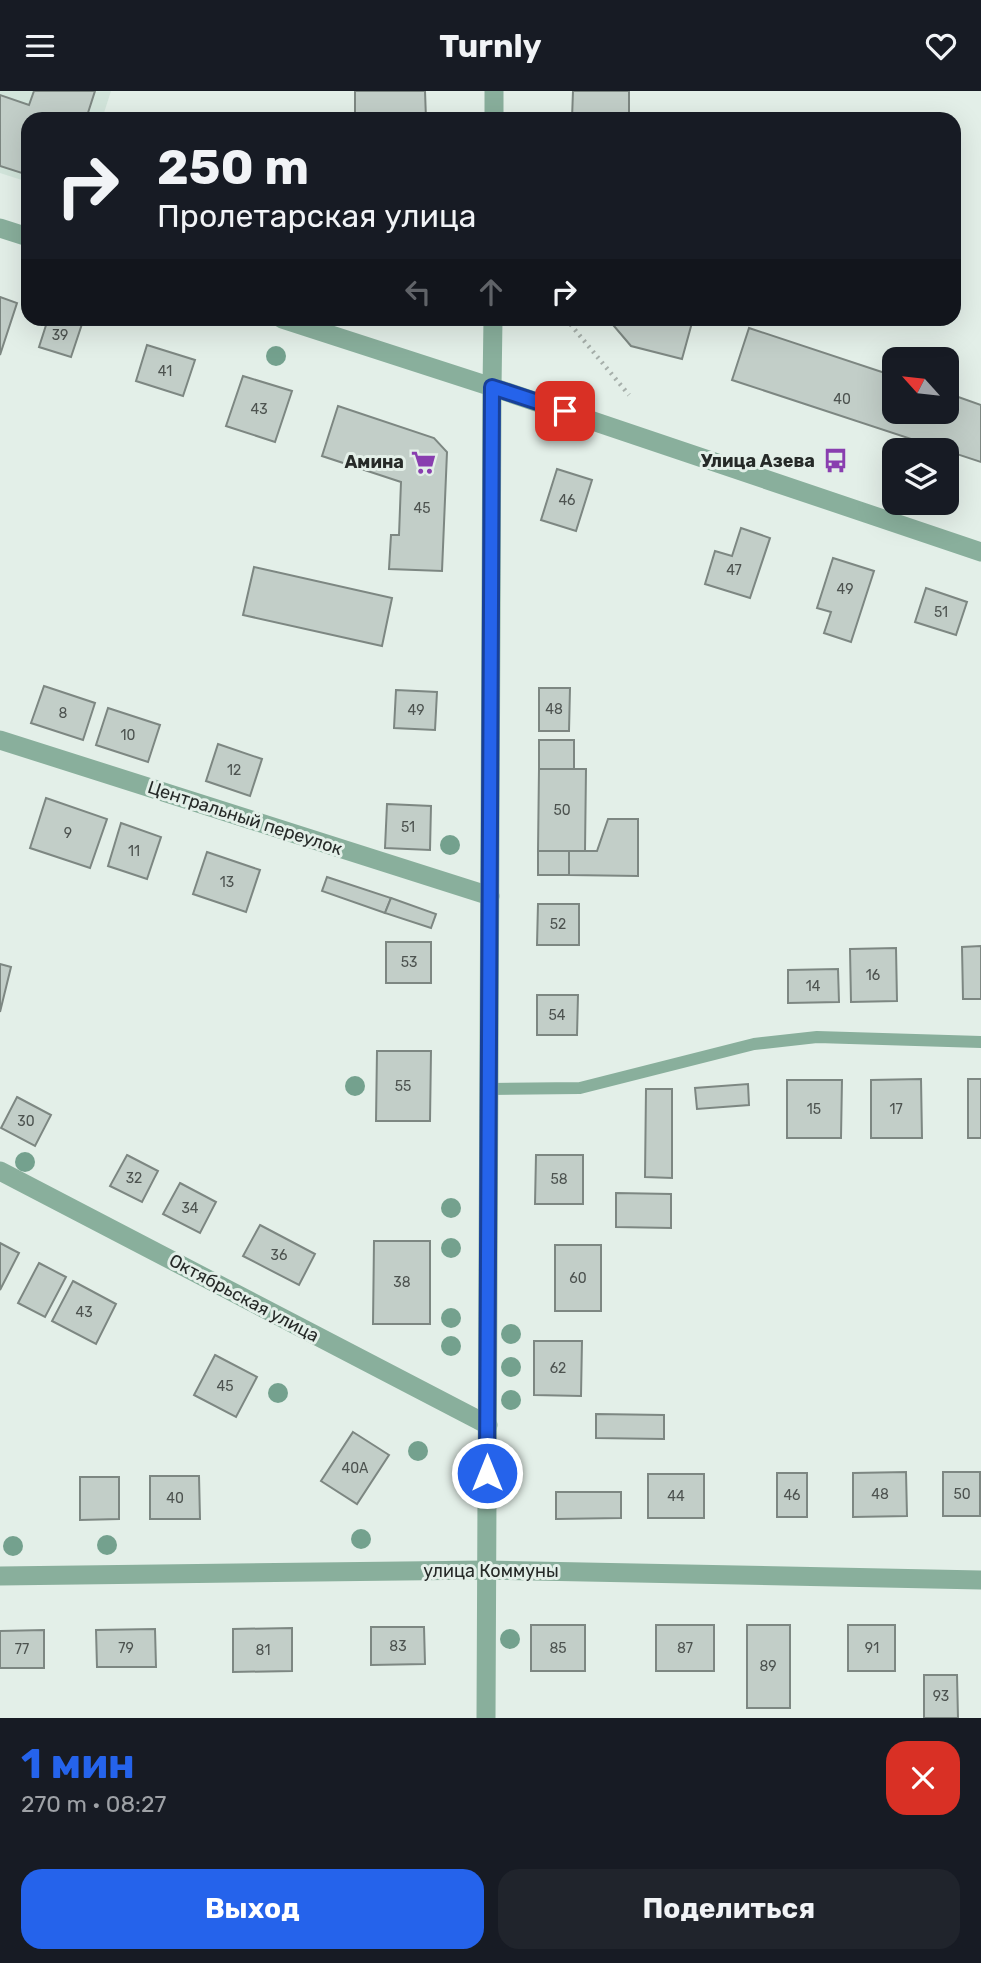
<!DOCTYPE html>
<html lang="ru">
<head>
<meta charset="utf-8">
<style>
	body { margin:0; font-family:Rubik,sans-serif; background:#20242c; color:#f1f3f6; height:100vh; display:flex; flex-direction:column; font-size:26px; white-space:nowrap }
	* { box-sizing:border-box; margin:0 }
	p { font-size:23px; color:#9ea1a6 }
	.icon { flex:none; width:38px; height:38px; fill:none; stroke:currentColor; stroke-width:2; stroke-linecap:round; stroke-linejoin:round }
	.map { position:relative; height:1627px; overflow:hidden }
	.panel { display:flex; flex-direction:column; background:#171b24; flex:1 }
	.panel>* { flex:none }
	.guide { position:absolute; left:21px; top:21px; width:940px; height:214px; border-radius:21px; box-shadow:0 7px 28px #0002; background:#171b24; color:#f1f3f6; overflow:hidden }
	.needle { width:46px; rotate:297deg }
	.buttons { position:absolute; left:882px; top:256px; display:grid; gap:14px }
	.buttons a { display:grid; place-items:center; width:77px; height:77px; border-radius:14px; background:#171b24; box-shadow:0 7px 28px #0002; font-size:35px }
	.pin { position:absolute; display:grid; place-items:center; width:60px; height:60px; color:#fff; margin:-30px; border-radius:14px; box-shadow:0 4px 10px #0006 }
	.me { position:absolute; width:77px; margin:-38px; rotate:0deg; stroke-linejoin:round; filter:drop-shadow(0 0 5px #0008) }
	.turn { display:flex; align-items:center; gap:24px; height:147px; padding:0 21px; font-size:32px }
	.turn .icon { width:91px; height:91px; stroke-width:2.5 }
	.turn b { display:block; font-size:49px; line-height:60px }
	.lanes { display:flex; align-items:center; height:66px; padding:0 21px; background:#0003; justify-content:center; gap:35px; direction:ltr }
	.lanes .off { opacity:.35 }
	.round { display:grid; place-items:center; flex:none; width:74px; height:74px; border-radius:21px; background:#20242c }
	.summary { display:flex; align-items:center; justify-content:space-between; height:119px; padding:0 21px }
	h1 { font-size:42px; font-weight:700; line-height:52px; color:#2563eb }
	.action { display:flex; gap:14px; margin-top:auto; padding:14px 21px }
	.action a { flex:1; height:80px; border-radius:21px; background:#2563eb; color:#fff; font-size:28px; font-weight:700; line-height:80px; text-align:center }
	.action a+a { background:#20242c; color:#f1f3f6 }
	header { display:flex; justify-content:space-between; align-items:center; height:91px; padding:0 21px; background:#171b24; font-size:32px; font-weight:700 }
	.map>svg:first-child { display:block }
</style>
</head>
<body>
<header><svg class="icon" aria-label="menu" viewBox="0 0 24 24"><path d="M4 6h16M4 12h16M4 18h16"/></svg>Turnly<svg class="icon" aria-label="heart" viewBox="0 0 24 24"><path d="M12 20l-8-8c-3-5 5-10 8-4 3-6 11-1 8 4z"/></svg></header>
<div class="map">
<svg width="981" height="1627" viewBox="0 0 981 1627">
	<rect width="100%" height="100%" fill="#e3efe8"/>
	<!-- built -->
	<path fill="#d2e5db" d="M0 0H111L102 28H28V91L0 82Z"/>
	<!-- building -->
	<g fill="#c2cec8" stroke="#7d8782" stroke-width="2">
		<path d="M34 0H95L86 28H28V84L0 75V4L29 14Z"/>
		<path d="M355 0H425L426 28H355Z"/>
		<path d="M573 0H629V28H572Z"/>
		<path d="M0 206 17 212 0 264Z"/>
		<path d="M48 228H66L82 233 71 266 39 256Z"/>
		<path d="M608 228H693L682 268 631 255Z"/>
		<path d="M749 237 894 285V320H947V302L981 314V371L732 289Z"/>
		<path d="M147 254 195 269 183 305 136 290Z"/>
		<path d="M243 285 292 300 275 351 226 335Z"/>
		<path d="M338 315 434 347 447 361 442 480 389 478 391 444H399L401 391 322 365Z"/>
		<path d="M557 378 592 389 576 440 541 429Z"/>
		<path d="M741 437 770 447 750 507 705 493 715 460 732 465Z"/>
		<path d="M833 467 874 480 851 551 824 542 831 521 817 517Z"/>
		<path d="M254 476 392 507 382 555 243 524Z"/>
		<path d="M926 497 967 511 956 544 915 531Z"/>
		<path d="M44 595 95 612 83 649 31 632Z"/>
		<path d="M539 597H570L569 640H539Z"/>
		<path d="M396 599 437 601 435 639 394 637Z"/>
		<path d="M108 617 160 634 148 671 96 654Z"/>
		<rect x="539" y="649" width="35" height="29"/>
		<path d="M218 653 262 668 250 705 206 690Z"/>
		<path d="M539 678H586L585 760H538Z"/>
		<path d="M46 707 107 728 90 777 30 757Z"/>
		<path d="M387 713 431 715 430 759 385 757Z"/>
		<path d="M608 728H638V785L569 784V760H597Z"/>
		<path d="M121 732 161 746 147 788 108 775Z"/>
		<rect x="538" y="760" width="31" height="24"/>
		<path d="M207 761 260 779 246 821 193 803Z"/>
		<path d="M327 786 391 807 385 822 322 800Z"/>
		<path d="M391 807 436 823 431 837 385 822Z"/>
		<path d="M538 813H579V854H537Z"/>
		<rect x="386" y="851" width="45" height="41"/>
		<path d="M981 855V908H963L962 856Z"/>
		<path d="M896 857 897 910 851 911 850 858Z"/>
		<path d="M0 873 11 876 0 921Z"/>
		<path d="M838 878 839 911 788 912V879Z"/>
		<path d="M537 904H578L577 944H537Z"/>
		<path d="M377 960H431L430 1030H376Z"/>
		<path d="M921 988 922 1047H871V989Z"/>
		<rect x="968" y="988" width="13" height="59"/>
		<path d="M787 989H842L841 1047H787Z"/>
		<path d="M748 993 749 1014 697 1018 695 997Z"/>
		<path d="M646 998H672V1087L645 1086Z"/>
		<path d="M17 1006 51 1024 35 1055 1 1037Z"/>
		<path d="M127 1064 158 1080 142 1111 110 1095Z"/>
		<path d="M536 1064H583V1113H535Z"/>
		<path d="M180 1092 216 1111 200 1142 163 1123Z"/>
		<path d="M616 1102 671 1103V1137L616 1136Z"/>
		<path d="M260 1134 315 1163 299 1194 243 1165Z"/>
		<path d="M374 1150H430V1233H373Z"/>
		<path d="M0 1152 19 1162 0 1199Z"/>
		<rect x="555" y="1154" width="46" height="66"/>
		<path d="M39 1172 66 1186 45 1226 18 1212Z"/>
		<path d="M73 1190 116 1213 96 1253 52 1230Z"/>
		<path d="M534 1250H582L581 1305 534 1304Z"/>
		<path d="M215 1264 257 1286 236 1326 194 1304Z"/>
		<path d="M596 1323 664 1324V1348L596 1347Z"/>
		<path d="M353 1341 389 1364 357 1413 321 1390Z"/>
		<path d="M906 1381 907 1425 853 1426V1382Z"/>
		<rect x="943" y="1381" width="37" height="44"/>
		<rect x="777" y="1382" width="30" height="44"/>
		<rect x="648" y="1383" width="56" height="44"/>
		<path d="M150 1385H199L200 1428H150Z"/>
		<path d="M80 1386H119V1428L80 1429Z"/>
		<path d="M556 1401H621V1427L556 1428Z"/>
		<rect x="531" y="1534" width="54" height="46"/>
		<rect x="656" y="1534" width="58" height="46"/>
		<rect x="747" y="1534" width="43" height="83"/>
		<rect x="848" y="1534" width="47" height="46"/>
		<path d="M371 1536H424L425 1573 371 1574Z"/>
		<path d="M292 1537V1580L233 1581V1538Z"/>
		<path d="M155 1538 156 1576H97L96 1539Z"/>
		<path d="M44 1539V1577H0V1540Z"/>
		<path d="M924 1584H957L958 1627H924Z"/>
	</g>
	<g fill="none" stroke-linecap="round" stroke-linejoin="round">
		<!-- path -->
		<path stroke="#a6afaa" stroke-width="4.5" stroke-dasharray="2 5" stroke-linecap="butt" d="M566 228 629 304"/>
		<!-- service -->
		<path stroke="#89af9c" stroke-width="12" d="M489 998 580 997 754 953 817 946 981 951"/>
		<!-- minor -->
		<g stroke="#89af9c" stroke-width="19">
			<path d="M0 649 490 805"/>
			<path d="M0 1080 488 1334"/>
			<path d="M0 1485 487 1479 981 1489"/>
			<path d="M486 1627 492 296"/>
		</g>
		<!-- tertiary -->
		<g stroke="#89af9c" stroke-width="19">
			<path d="M494 28V0"/>
			<path d="M0 137 28 146"/>
			<path d="M282 228 492 296 981 461"/>
			<path d="M492 296 493 228"/>
		</g>
	</g>
	<!-- trees -->
	<g fill="#74a18e">
		<circle cx="276" cy="265" r="10"/>
		<circle cx="450" cy="754" r="10"/>
		<circle cx="355" cy="995" r="10"/>
		<circle cx="25" cy="1071" r="10"/>
		<circle cx="451" cy="1117" r="10"/>
		<circle cx="451" cy="1157" r="10"/>
		<circle cx="451" cy="1227" r="10"/>
		<circle cx="511" cy="1243" r="10"/>
		<circle cx="451" cy="1255" r="10"/>
		<circle cx="511" cy="1276" r="10"/>
		<circle cx="278" cy="1302" r="10"/>
		<circle cx="511" cy="1309" r="10"/>
		<circle cx="418" cy="1360" r="10"/>
		<circle cx="361" cy="1448" r="10"/>
		<circle cx="107" cy="1454" r="10"/>
		<circle cx="13" cy="1455" r="10"/>
		<circle cx="510" cy="1548" r="10"/>
	</g>
	<g fill="none" stroke-linecap="round" stroke-linejoin="round">
		<defs>
			<path id="route" d="M487 1382 492 296 565 320"/>
		</defs>
		<!-- route casing -->
		<use href="#route" stroke="#184099" stroke-width="18"/>
		<!-- route -->
		<use href="#route" stroke="#2563eb" stroke-width="12"/>
	</g>
	<!-- icons -->
	<defs>
		<symbol id="bus-bare" viewBox="-9 -9 18 18"><path d="M-5-6H5V4H4V6H2V4H-2V6H-4V4H-5ZM-3.5-4V0h7V-4ZM-3.5 1.2v1.5H-2V1.2ZM2 1.2v1.5H3.5V1.2Z" fill="#893eaf" stroke="#e3efe8" stroke-width="2.5" paint-order="stroke"/></symbol>
		<symbol id="supermarket-bare" viewBox="-9 -9 18 18"><path d="M-6-5.5h2.5l.6 2H6L4.5 2H-2.5L-4.4-4H-6ZM-1.5 3.2a1.3 1.3 0 1 0 .1 0ZM3 3.2a1.3 1.3 0 1 0 .1 0Z" fill="#893eaf" stroke="#e3efe8" stroke-width="2.5" paint-order="stroke"/></symbol>
	</defs>
	<g fill-rule="evenodd">
		<use href="#bus-bare" x="818" y="352" width="35" height="35"/>
		<use href="#supermarket-bare" x="406" y="354" width="35" height="35"/>
	</g>
	<g text-anchor="middle" dominant-baseline="central" stroke-width="6" stroke-linejoin="round" paint-order="stroke">
		<!-- number labels -->
		<g font-size="14" fill="#4d5350">
			<text x="60" y="244">39</text>
			<text x="165" y="280">41</text>
			<text x="842" y="308">40</text>
			<text x="259" y="318">43</text>
			<text x="567" y="409">46</text>
			<text x="422" y="417">45</text>
			<text x="734" y="479">47</text>
			<text x="845" y="498">49</text>
			<text x="941" y="521">51</text>
			<text x="554" y="618">48</text>
			<text x="416" y="619">49</text>
			<text x="63" y="622">8</text>
			<text x="128" y="644">10</text>
			<text x="234" y="679">12</text>
			<text x="562" y="719">50</text>
			<text x="408" y="736">51</text>
			<text x="68" y="742">9</text>
			<text x="134" y="760">11</text>
			<text x="227" y="791">13</text>
			<text x="558" y="833">52</text>
			<text x="409" y="871">53</text>
			<text x="873" y="884">16</text>
			<text x="813" y="895">14</text>
			<text x="557" y="924">54</text>
			<text x="403" y="995">55</text>
			<text x="814" y="1018">15</text>
			<text x="896" y="1018">17</text>
			<text x="26" y="1030">30</text>
			<text x="134" y="1087">32</text>
			<text x="559" y="1088">58</text>
			<text x="190" y="1117">34</text>
			<text x="279" y="1164">36</text>
			<text x="578" y="1187">60</text>
			<text x="402" y="1191">38</text>
			<text x="84" y="1221">43</text>
			<text x="558" y="1277">62</text>
			<text x="225" y="1295">45</text>
			<text x="355" y="1377">40А</text>
			<text x="880" y="1403">48</text>
			<text x="962" y="1403">50</text>
			<text x="792" y="1404">46</text>
			<text x="676" y="1405">44</text>
			<text x="175" y="1407">40</text>
			<text x="398" y="1555">83</text>
			<text x="126" y="1557">79</text>
			<text x="558" y="1557">85</text>
			<text x="685" y="1557">87</text>
			<text x="872" y="1557">91</text>
			<text x="22" y="1558">77</text>
			<text x="263" y="1559">81</text>
			<text x="768" y="1575">89</text>
			<text x="941" y="1605">93</text>
		</g>
		<!-- poi labels -->
		<g font-size="18" font-weight="bold" fill="#262a28" stroke="#e3efe8" text-anchor="end">
			<text x="815" y="370">Улица Азева</text>
			<text x="404" y="371">Амина</text>
		</g>
		<!-- street labels -->
		<g font-size="18" fill="#262a28" stroke="#e3efe8">
			<text transform="translate(245 727) rotate(18)">Центральный переулок</text>
			<text transform="translate(244 1207) rotate(28)">Октябрьская улица</text>
			<text x="491" y="1480">улица Коммуны</text>
		</g>
	</g>
</svg>
<div class="buttons">
<a><svg class="needle" viewBox="-14 -14 28 28"><path d="M0-13l5 13h-10z" fill="#e53935"/><path d="M0 13l5-13h-10z" fill="#9ea1a6"/></svg></a>
<a><svg class="icon" aria-label="layers" viewBox="0 0 24 24"><path d="M12 4l9 5-9 5-9-5zM3 14l9 5 9-5"/></svg></a>
</div>
<div class="pin" style="left:565px;top:320px;background:#d93025"><svg class="icon" aria-label="arrive" viewBox="0 0 24 24"><path d="M6 21V4h12l-3 4 3 4H6"/></svg></div>
<svg class="me" style="left:487px;top:1382px" viewBox="-20 -20 40 40"><circle r="17" fill="#2563eb" stroke="#fff" stroke-width="3"/><path d="M0-11L8 9 0 5-8 9z" fill="#fff"/></svg>
<div class="guide">
<div class="turn"><svg class="icon" aria-label="right" viewBox="0 0 24 24"><path d="M7 20v-9h11M14 6l5 5-5 5"/></svg><div><b>250 m</b>Пролетарская улица</div></div>
<div class="lanes"><svg class="icon off" aria-label="left" viewBox="0 0 24 24"><path d="M17 20v-9H6M10 6l-5 5 5 5"/></svg><svg class="icon off" aria-label="ahead" viewBox="0 0 24 24"><path d="M12 20V5M6 11l6-6 6 6"/></svg><svg class="icon" aria-label="right" viewBox="0 0 24 24"><path d="M7 20v-9h11M14 6l5 5-5 5"/></svg></div>
</div>
</div>
<section class="panel">
<div class="summary"><div><h1>1 мин</h1><p>270 m · 08:27</p></div><a class="round" style="background:#d93025;color:#fff"><svg class="icon" aria-label="close" viewBox="0 0 24 24"><path d="M6 6l12 12M18 6L6 18"/></svg></a></div>
<div class="action"><a>Выход</a><a>Поделиться</a></div>
</section>
</body>
</html>
